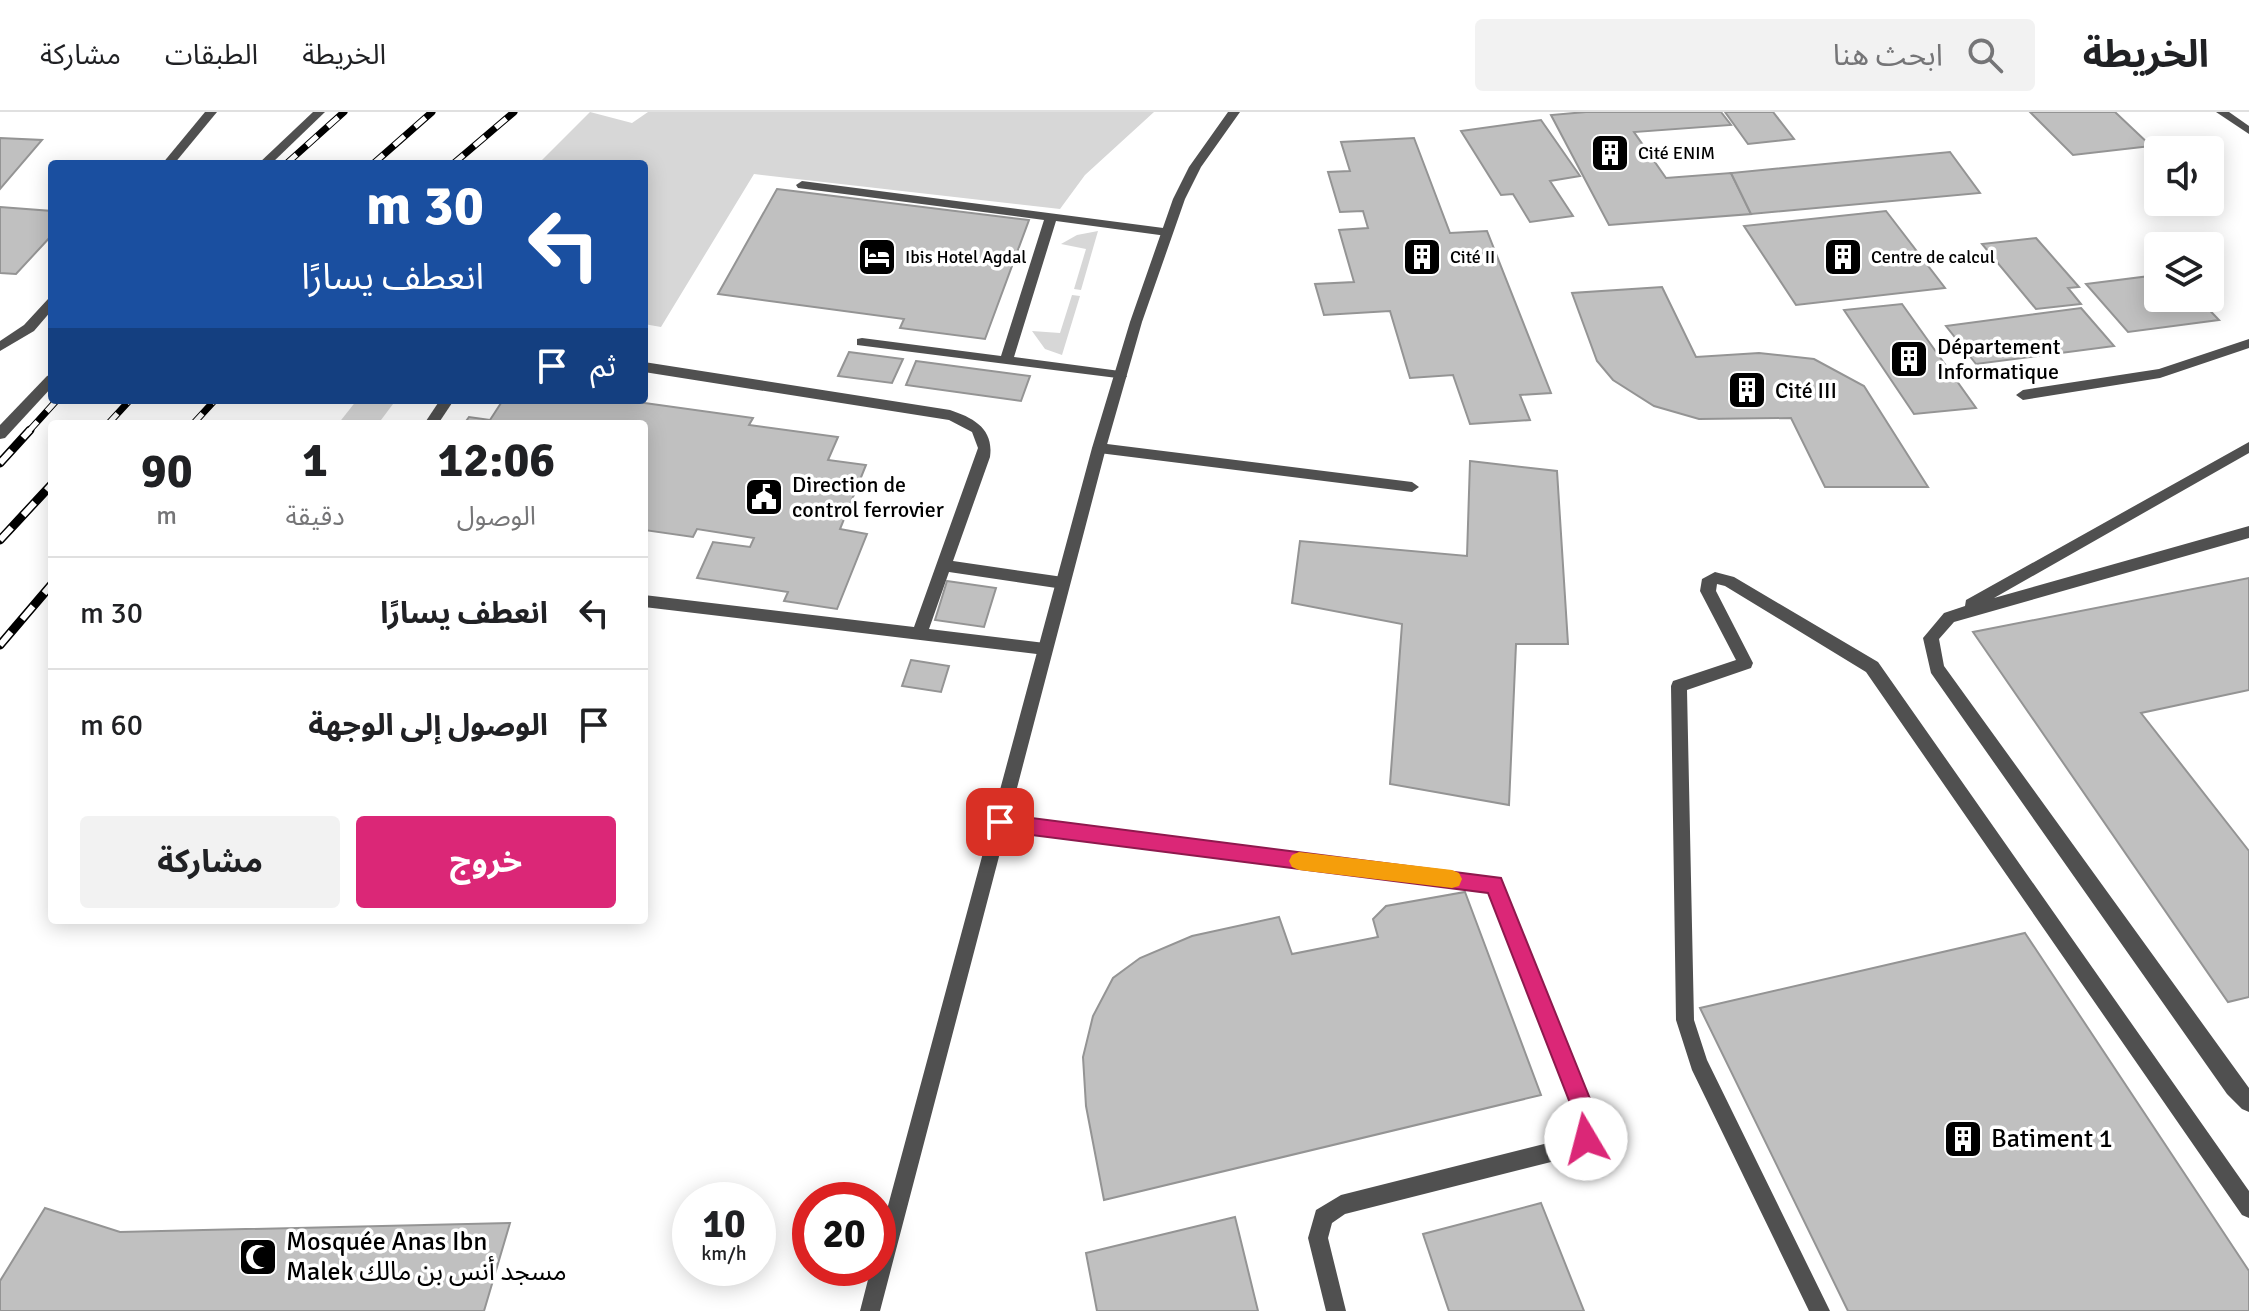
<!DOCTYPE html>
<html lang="ar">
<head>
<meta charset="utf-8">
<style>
	body { margin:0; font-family:Signika,"Noto Sans Arabic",sans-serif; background:#f2f2f2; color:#202124; direction:rtl; height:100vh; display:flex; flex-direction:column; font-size:30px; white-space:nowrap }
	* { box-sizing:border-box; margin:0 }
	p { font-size:26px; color:#757577 }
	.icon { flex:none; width:44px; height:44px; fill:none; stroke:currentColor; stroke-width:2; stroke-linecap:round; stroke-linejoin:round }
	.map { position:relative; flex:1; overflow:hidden; direction:ltr }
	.side { position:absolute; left:48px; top:308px; width:600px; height:504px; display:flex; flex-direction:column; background:#fff; border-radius:8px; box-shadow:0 4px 20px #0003; direction:rtl }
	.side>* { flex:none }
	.hud { position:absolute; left:48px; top:48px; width:600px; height:244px; border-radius:8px; box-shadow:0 4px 20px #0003; direction:rtl; background:#1a4fa0; color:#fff; overflow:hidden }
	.fabs { position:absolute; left:2144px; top:24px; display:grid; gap:16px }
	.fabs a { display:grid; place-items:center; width:80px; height:80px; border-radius:8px; background:#fff; box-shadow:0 4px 20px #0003; font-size:40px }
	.speed { position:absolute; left:672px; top:1070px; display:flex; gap:16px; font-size:40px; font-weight:700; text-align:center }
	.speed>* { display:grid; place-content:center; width:104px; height:104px; border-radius:50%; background:#fff; box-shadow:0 4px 20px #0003; line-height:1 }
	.speed small { font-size:20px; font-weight:400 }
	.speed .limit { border:12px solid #d22; background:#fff; color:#111 }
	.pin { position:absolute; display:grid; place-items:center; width:68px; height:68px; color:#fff; margin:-34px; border-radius:16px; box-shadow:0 4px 12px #0006 }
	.me { position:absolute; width:88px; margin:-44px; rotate:352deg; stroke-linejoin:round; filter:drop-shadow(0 0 6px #0008) }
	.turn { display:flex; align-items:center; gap:28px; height:168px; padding:0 32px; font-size:36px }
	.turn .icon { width:104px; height:104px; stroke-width:2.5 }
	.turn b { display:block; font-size:56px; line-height:68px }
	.then { display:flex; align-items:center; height:76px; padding:0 32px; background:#0003; gap:16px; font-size:30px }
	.eta { display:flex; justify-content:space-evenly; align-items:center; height:136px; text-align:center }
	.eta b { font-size:48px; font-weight:700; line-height:56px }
	.cta { display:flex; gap:16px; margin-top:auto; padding:16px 32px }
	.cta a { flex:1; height:92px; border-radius:8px; background:#db2777; color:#fff; font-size:32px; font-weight:700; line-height:92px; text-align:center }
	.cta a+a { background:#f2f2f2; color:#202124 }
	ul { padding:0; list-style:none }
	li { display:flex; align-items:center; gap:24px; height:112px; padding:0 32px; border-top:2px solid #e0e0e0 }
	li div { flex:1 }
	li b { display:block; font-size:30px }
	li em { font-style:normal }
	header { display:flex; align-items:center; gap:48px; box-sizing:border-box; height:112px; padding:0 40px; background:#fff; border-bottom:2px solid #e0e0e0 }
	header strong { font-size:38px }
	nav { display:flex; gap:44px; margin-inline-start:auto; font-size:28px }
	.search { width:560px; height:72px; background:#f2f2f2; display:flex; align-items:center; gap:20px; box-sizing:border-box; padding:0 28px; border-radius:8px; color:#757577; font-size:30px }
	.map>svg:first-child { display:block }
</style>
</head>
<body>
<header>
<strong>الخريطة</strong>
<div class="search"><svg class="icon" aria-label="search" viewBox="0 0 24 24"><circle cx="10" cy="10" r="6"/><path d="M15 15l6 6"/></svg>ابحث هنا</div>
<nav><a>الخريطة</a><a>الطبقات</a><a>مشاركة</a></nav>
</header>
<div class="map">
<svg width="2249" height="1199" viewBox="0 0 2249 1199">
	<rect width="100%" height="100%" fill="#fff"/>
	<!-- green -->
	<g fill="#d7d7d7">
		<path d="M590 0 632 11 648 0H1154L1085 63 1060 97 754 62 661 215 644 212V52H538Z"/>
		<path d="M1098 119 1081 178 1074 177 1086 137 1061 132 1077 123Z"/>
		<path d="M1072 183 1080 184 1062 243 1045 237 1032 219 1060 221Z"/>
		<path d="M357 288H396L378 312H338Z"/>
	</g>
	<!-- building -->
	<g fill="#c0c0c0" stroke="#949494" stroke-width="2">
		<path d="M1586 0H1721L1731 13 1634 20 1666 66 1731 61 1751 102 1609 113 1551 3Z"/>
		<path d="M1725 0H1773L1794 27 1748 32Z"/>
		<path d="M2030 0H2115L2151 34 2073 43Z"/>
		<path d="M1541 8 1580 64 1550 69 1573 104 1530 110 1513 82 1501 83 1461 19Z"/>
		<path d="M0 26 42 28 0 77Z"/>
		<path d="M1414 26 1450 121 1487 119 1551 281 1520 283 1530 308 1470 312 1453 263 1410 266 1390 199 1324 203 1315 172 1354 170 1339 118 1368 116 1363 99 1340 100 1328 60 1350 59 1341 30Z"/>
		<path d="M1950 40 1980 81 1751 102 1731 61Z"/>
		<path d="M777 77 1029 108 985 227 900 216 904 207 718 182Z"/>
		<path d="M0 95 52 99V123L16 162 0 161Z"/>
		<path d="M1886 99 1945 176 1796 193 1744 114Z"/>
		<path d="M2036 126 2079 175 2068 176 2081 192 2036 197 1982 132Z"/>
		<path d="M2158 163V186H2198L2219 208 2128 220 2086 172Z"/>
		<path d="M1662 175 1696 245 1759 241 1814 247 1864 274 1928 375H1825L1791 306 1699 307 1654 294 1613 268 1597 249 1572 181Z"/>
		<path d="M1902 192 1976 296 1914 302 1844 198Z"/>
		<path d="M2081 196 2114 234 1976 252 1946 214Z"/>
		<path d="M849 240 903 247 892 271 838 264Z"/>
		<path d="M916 249 1030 264 1021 289 906 273Z"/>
		<path d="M503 288H623L753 306 749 313 838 325 828 348 866 353 840 417 867 422 837 497 784 489 788 480 697 466 713 430 750 435 754 426 697 417 693 425 644 418V312H464L469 305 490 308Z"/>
		<path d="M1470 349 1557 359 1568 532H1516L1509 693 1390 672 1402 512 1292 491 1300 429 1467 444Z"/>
		<path d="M2249 466V578L2141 601 2249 739V885L2228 890 1973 520Z"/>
		<path d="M947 469 996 476 984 515 935 508Z"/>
		<path d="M911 548 949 554 941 580 902 574Z"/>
		<path d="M1465 780 1541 983 1104 1088 1086 994 1083 945 1093 904 1113 866 1140 846 1192 824 1279 805 1292 842 1378 825 1373 807 1386 794Z"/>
		<path d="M2025 821 2249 1159V1199H1848L1700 896Z"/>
		<path d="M1541 1091 1584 1199H1449L1423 1122Z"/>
		<path d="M45 1096 120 1120 510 1111 484 1199H0V1169Z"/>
		<path d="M1235 1105 1258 1199H1097L1086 1141Z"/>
	</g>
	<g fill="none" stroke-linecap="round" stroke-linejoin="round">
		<!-- lane -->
		<g fill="#505050" fill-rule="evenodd">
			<path d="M205 0H217L174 52H162Z"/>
			<path d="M313 0H325L271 52H258Z"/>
			<path d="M802 69 1171 117 1173 120 1167 124 1056 109 1014 245 1120 259 1127 264 1125 267 857 233V227L862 226 1001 244 1044 108 798 76 796 73Z"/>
			<path d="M52 186V198L34 219 0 239V229L24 213 48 187Z"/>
			<path d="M2249 227V236L2160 266 2023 288 2016 283 2023 278 2159 257Z"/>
			<path d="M644 250 950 298C974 306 994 317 990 345L953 449 1063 465 1070 471 1063 477 949 460 929 517 1045 531 1050 533 1053 537 1050 541 1045 543 644 495V483L914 515 978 336 972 320 949 308 644 260Z"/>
			<path d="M52 262V275L5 326 0 327V313L47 264Z"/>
			<path d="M440 288H454L438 312H424Z"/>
			<path d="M2249 330V341L1994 486 2249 414V426L1954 510 1939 527 1944 554 2249 976V1000L2242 997 2227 982 1931 561 1923 526 1944 501 1965 494 1966 488Z"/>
			<path d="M1099 331 1412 370 1419 375 1412 380 1099 341 1092 336Z"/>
			<path d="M1715 460 1734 465 1878 550 2249 1079V1106L2242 1103 1866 560 1725 474 1717 472 1716 479 1753 551 1751 556 1687 578 1694 908 1707 948 1830 1199H1809L1692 958 1676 908 1671 574 1673 569 1736 548 1700 479 1702 467Z"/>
			<path d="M1000 702 1500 766 1598 1009 1593 1034 1571 1045 1345 1102 1332 1111 1328 1126 1346 1199H1326L1308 1126 1316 1098 1341 1083 1568 1026 1577 1021 1578 1009 1488 779 1000 718 994 715 992 710 994 705Z"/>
		</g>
		<!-- street -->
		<g fill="#505050" fill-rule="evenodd">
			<path d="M1228 0H1240L1201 55 1185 87 1142 210 1106 336 880 1199H860L871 1156H878V1131L1092 336 1130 210 1173 87 1189 55Z"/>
			<path d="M2216 0H2229L2249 14V22Z"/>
		</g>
		<defs>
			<g id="rail-far1">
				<path d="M286 52 344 0"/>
				<path d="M373 52 432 0"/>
				<path d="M453 52 514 0"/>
				<path d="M108 312 130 288"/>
				<path d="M193 312 215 288"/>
				<path d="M28 320 57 288"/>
			</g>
			<g id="rail">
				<path d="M0 351 30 318"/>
				<path d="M0 428 52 372"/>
				<path d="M0 533 52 472"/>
			</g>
		</defs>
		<!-- rail-far1 casing -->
		<use href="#rail-far1" stroke="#000" stroke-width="7"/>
		<!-- rail casing -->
		<use href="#rail" stroke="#000" stroke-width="9"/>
		<!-- rail-far1 -->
		<use href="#rail-far1" stroke="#fff" stroke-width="5" stroke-dasharray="14" stroke-linecap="butt"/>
		<!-- rail -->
		<use href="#rail" stroke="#fff" stroke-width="6" stroke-dasharray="17" stroke-linecap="butt"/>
	</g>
	<!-- route -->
	<path fill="#db2777" stroke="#8e194d" stroke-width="2" d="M1000 702 1501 766 1599 1009 1593 1035 1586 1038 1578 1035 1575 1027 1577 1009 1488 781 1000 719 993 716 990 710 993 704Z"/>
	<!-- slow -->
	<path fill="#f59e0b" d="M1299 740 1452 758 1459 761 1462 767 1459 774 1452 776 1299 758 1292 755 1289 749 1292 743Z"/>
	<!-- icons -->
	<defs>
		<symbol id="building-square" viewBox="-11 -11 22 22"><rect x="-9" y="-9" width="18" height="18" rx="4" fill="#000" stroke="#fff"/><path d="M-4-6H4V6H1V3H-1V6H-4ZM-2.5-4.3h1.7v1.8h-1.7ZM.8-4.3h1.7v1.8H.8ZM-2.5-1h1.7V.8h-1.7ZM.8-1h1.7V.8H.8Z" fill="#fff"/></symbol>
		<symbol id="hotel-square" viewBox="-11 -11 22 22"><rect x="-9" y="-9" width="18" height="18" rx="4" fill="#000" stroke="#fff"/><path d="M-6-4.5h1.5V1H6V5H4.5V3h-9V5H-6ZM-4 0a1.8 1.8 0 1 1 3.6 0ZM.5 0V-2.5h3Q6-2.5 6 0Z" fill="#fff"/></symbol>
		<symbol id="civic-square" viewBox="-11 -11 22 22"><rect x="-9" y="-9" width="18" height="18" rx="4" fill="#000" stroke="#fff"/><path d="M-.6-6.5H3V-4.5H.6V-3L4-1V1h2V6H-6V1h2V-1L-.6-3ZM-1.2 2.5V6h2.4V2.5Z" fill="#fff"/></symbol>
		<symbol id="mosque-square" viewBox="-11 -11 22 22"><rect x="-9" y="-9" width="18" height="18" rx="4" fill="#000" stroke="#fff"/><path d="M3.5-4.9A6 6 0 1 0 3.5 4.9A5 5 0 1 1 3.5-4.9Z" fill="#fff"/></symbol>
	</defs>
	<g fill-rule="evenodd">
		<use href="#building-square" x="1588" y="19" width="44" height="44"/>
		<use href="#hotel-square" x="855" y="123" width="44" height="44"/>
		<use href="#building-square" x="1400" y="123" width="44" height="44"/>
		<use href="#building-square" x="1821" y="123" width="44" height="44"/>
		<use href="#building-square" x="1887" y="225" width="44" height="44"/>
		<use href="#building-square" x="1725" y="256" width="44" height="44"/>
		<use href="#civic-square" x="742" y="363" width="44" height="44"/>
		<use href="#building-square" x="1941" y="1005" width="44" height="44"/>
		<use href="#mosque-square" x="236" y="1123" width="44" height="44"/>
	</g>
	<g text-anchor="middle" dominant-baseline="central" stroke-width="7" stroke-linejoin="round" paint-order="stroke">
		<!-- far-poi labels -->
		<g font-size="18" fill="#000" stroke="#fff" text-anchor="start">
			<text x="1638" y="41">Cité ENIM</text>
			<text x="905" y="145">Ibis Hotel Agdal</text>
			<text x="1450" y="145">Cité II</text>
			<text x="1871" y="145">Centre de calcul</text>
		</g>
		<!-- poi labels -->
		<g font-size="22" fill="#000" stroke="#fff" text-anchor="start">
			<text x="1937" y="234">Département<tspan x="1937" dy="25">Informatique</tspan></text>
			<text x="1775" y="278">Cité III</text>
			<text x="792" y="372">Direction de<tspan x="792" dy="25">control ferrovier</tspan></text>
		</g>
		<!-- near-poi labels -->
		<g font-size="26" fill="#000" stroke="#fff" text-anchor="start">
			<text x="1991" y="1027">Batiment 1</text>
			<text x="286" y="1130">Mosquée Anas Ibn<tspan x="286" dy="30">Malek مسجد أنس بن مالك</tspan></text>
		</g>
	</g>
</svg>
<div class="fabs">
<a><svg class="icon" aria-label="sound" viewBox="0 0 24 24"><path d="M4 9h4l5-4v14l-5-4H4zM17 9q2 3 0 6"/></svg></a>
<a><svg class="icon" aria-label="layers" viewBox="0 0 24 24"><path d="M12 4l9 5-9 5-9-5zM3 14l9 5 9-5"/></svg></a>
</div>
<div class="speed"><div>10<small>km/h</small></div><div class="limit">20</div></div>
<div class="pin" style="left:1000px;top:710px;background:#d93025"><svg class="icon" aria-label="arrive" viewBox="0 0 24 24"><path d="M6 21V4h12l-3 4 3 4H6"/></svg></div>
<svg class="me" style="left:1586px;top:1027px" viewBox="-20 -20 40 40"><circle r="19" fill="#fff"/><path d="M0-13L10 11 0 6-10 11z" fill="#db2777"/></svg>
<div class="hud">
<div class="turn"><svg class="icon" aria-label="left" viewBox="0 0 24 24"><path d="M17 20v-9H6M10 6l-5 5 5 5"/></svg><div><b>30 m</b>انعطف يسارًا</div></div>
<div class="then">ثم<svg class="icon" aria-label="arrive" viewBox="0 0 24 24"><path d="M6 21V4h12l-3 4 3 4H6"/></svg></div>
</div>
<section class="side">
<div class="eta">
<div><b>12:06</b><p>الوصول</p></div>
<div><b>1</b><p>دقيقة</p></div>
<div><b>90</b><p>m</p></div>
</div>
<ul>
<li><svg class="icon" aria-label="left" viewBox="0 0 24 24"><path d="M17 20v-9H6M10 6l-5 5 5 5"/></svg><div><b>انعطف يسارًا</b></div><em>30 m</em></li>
<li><svg class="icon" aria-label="arrive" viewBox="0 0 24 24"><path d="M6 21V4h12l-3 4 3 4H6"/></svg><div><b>الوصول إلى الوجهة</b></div><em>60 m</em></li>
</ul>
<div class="cta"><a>خروج</a><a>مشاركة</a></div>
</section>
</div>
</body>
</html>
